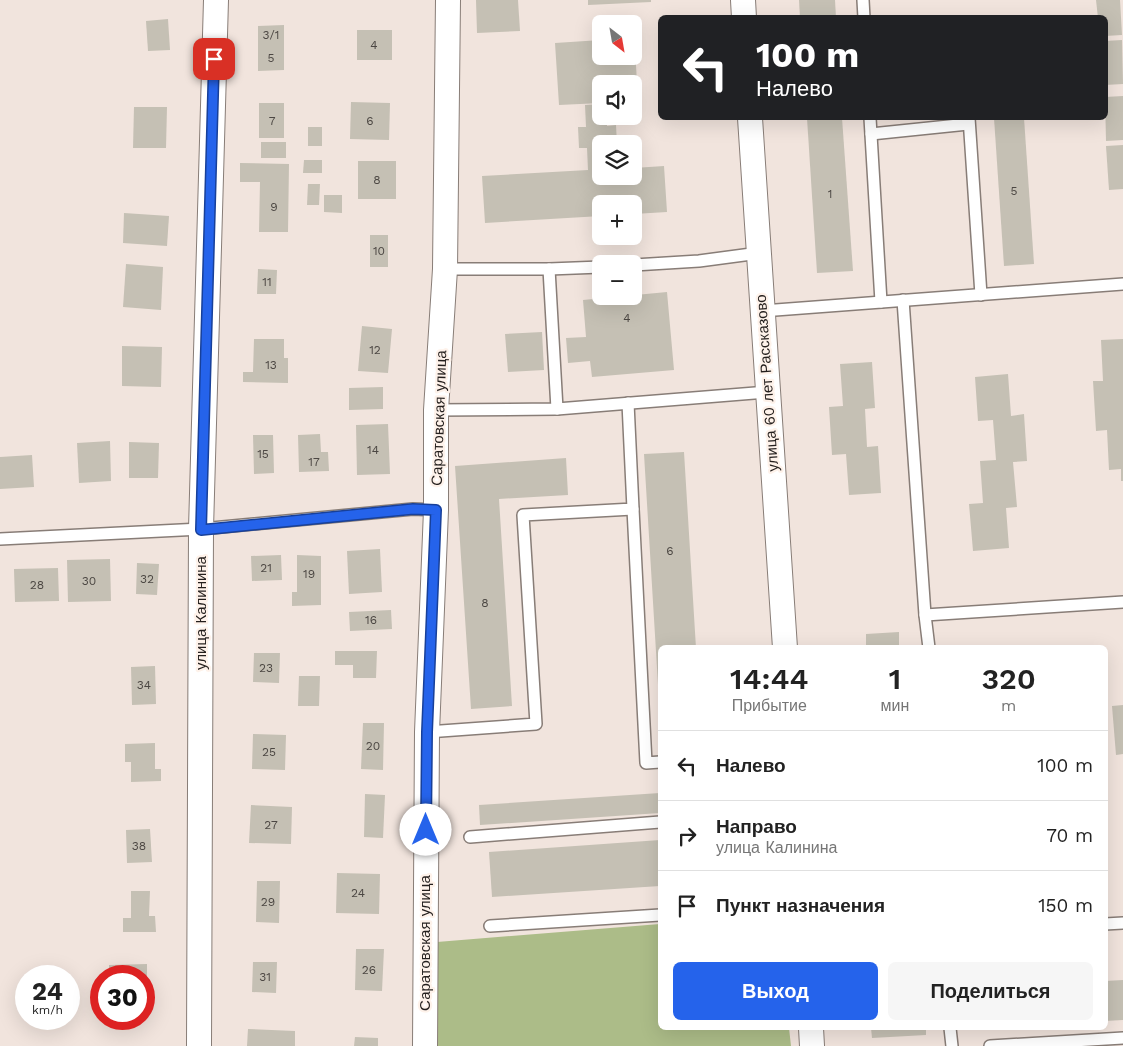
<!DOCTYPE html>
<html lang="ru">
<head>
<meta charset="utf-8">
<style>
	body { margin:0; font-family:"Work Sans",sans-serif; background:#f6f6f6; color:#222; height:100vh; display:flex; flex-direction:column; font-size:19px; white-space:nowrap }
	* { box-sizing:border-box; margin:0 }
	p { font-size:16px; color:#767676 }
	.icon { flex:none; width:28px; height:28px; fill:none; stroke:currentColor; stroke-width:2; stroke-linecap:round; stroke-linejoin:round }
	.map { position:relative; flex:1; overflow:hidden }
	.sheet { position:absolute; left:658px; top:645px; width:450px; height:385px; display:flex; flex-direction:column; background:#fff; border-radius:8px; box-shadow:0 5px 20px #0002 }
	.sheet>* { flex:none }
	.guide { position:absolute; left:658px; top:15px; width:450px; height:105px; border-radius:8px; box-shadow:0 5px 20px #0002; background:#202124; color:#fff; overflow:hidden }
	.needle { width:32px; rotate:149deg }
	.controls { position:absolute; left:592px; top:15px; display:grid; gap:10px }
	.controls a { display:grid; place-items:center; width:50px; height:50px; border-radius:8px; background:#fff; box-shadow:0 5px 20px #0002; font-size:25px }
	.speed { position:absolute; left:15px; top:965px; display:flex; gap:10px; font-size:25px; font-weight:700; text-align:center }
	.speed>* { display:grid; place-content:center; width:65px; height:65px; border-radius:50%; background:#fff; box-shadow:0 5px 20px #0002; line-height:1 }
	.speed small { font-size:12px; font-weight:400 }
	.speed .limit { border:8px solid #d22; background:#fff; color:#111 }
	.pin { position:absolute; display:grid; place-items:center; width:42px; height:42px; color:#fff; margin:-21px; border-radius:10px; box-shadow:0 2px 8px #0006 }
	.me { position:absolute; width:55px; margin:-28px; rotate:0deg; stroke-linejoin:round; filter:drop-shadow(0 0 4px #0008) }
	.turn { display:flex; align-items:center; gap:18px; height:105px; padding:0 15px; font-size:22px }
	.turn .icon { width:65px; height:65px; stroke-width:2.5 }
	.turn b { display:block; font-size:35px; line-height:42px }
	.eta { display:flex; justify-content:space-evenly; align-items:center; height:85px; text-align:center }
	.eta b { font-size:30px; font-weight:600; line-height:35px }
	.action { display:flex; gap:10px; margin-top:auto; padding:10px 15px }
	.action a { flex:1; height:58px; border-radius:8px; background:#2563eb; color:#fff; font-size:20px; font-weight:600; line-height:58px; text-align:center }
	.action a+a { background:#f6f6f6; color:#222 }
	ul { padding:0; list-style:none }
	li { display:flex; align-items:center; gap:15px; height:70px; padding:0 15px; border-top:1px solid #e0e0e0 }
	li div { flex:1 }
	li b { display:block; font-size:19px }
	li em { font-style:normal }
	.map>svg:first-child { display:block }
</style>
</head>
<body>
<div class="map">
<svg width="1123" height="1046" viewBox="0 0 1123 1046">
	<rect width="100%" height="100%" fill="#f1e4dd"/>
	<!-- green -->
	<path fill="#acbc88" d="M660 924V1028H789L791 1046H435L437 942Z"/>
	<!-- building -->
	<g fill="#c5c0b4">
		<path d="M476 0H518L520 31 477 33Z"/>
		<path d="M588 0H651V2L588 5Z"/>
		<path d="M799 0H835L836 18H800Z"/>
		<path d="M1096 0H1120L1122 35 1105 36V18H1098Z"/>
		<path d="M168 19 170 50 148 51 146 21Z"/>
		<path d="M284 25V70L258 71V26Z"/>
		<rect x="357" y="30" width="35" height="30"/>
		<path d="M601 40V56H634L635 47 638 101H634V84H601V103L559 105 555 43Z"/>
		<path d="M1122 40 1123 84 1105 85V41Z"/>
		<path d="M1123 96V140L1106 141 1105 97Z"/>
		<path d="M351 102 390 103 389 140 350 139Z"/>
		<rect x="259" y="103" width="25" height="35"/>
		<path d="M601 104V116H607V126L616 125 617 144H601V176H634V168L664 166 667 212 634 214V204H601V216L485 223 482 176 588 170 587 148H579L578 127H586L585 105Z"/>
		<path d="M134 107H167L166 148H133Z"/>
		<path d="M807 118H842L853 271 817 273Z"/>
		<path d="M994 118H1024L1034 264 1004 266Z"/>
		<rect x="308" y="127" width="14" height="19"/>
		<rect x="261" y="142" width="25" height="16"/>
		<path d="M1123 145V189L1109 190 1106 146Z"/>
		<path d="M304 160H322V173H303Z"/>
		<rect x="358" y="161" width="38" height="38"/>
		<path d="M240 163 289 164 288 232H259L260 182H240Z"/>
		<path d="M308 184H320L319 205H307Z"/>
		<path d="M324 195H342V213L324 212Z"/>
		<path d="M124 213 169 216 167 246 123 243Z"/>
		<rect x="370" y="235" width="18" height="32"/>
		<path d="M126 264 163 267 161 310 123 307Z"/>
		<path d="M258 269 277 270 276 294H257Z"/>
		<path d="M667 292 674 370 592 377 590 361 568 363 566 338 586 337 583 300Z"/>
		<path d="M362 326 392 329 388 373 358 371Z"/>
		<path d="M542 332 544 370 508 372 505 334Z"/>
		<path d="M254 339H284V358H288V383L243 382V372H253Z"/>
		<path d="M1123 339V481H1121V469L1109 470 1107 430 1096 431 1093 381H1103L1101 340Z"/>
		<path d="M122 346 162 347 161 387 122 386Z"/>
		<path d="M872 362 875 408 865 409 867 447 878 446 881 493 849 495 846 454 832 455 829 407 843 406 840 364Z"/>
		<path d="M1008 374 1011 416 1024 414 1027 461 1013 462 1017 507 1006 508 1009 548 973 551 969 504 983 503 980 461 996 460 993 420 978 421 975 377Z"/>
		<path d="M383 387V409L349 410V388Z"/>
		<path d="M388 424 390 474 357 475 356 425Z"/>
		<path d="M320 434 321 452H328L329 471 299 472 298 435Z"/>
		<path d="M253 435H273L274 473 254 474Z"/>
		<path d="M110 441 111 481 79 483 77 443Z"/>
		<path d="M129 442 159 443 158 478H129Z"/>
		<path d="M684 452 696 648H660L659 701 644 454Z"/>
		<path d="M32 455 34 487 0 489V457Z"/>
		<path d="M566 458 568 495 499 499 512 706 471 709 455 466Z"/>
		<path d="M380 549 382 592 349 594 347 551Z"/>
		<path d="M281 555 282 580 252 581 251 556Z"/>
		<path d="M297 555 321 556V605L292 606V592H297Z"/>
		<path d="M110 559 111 601 68 602 67 560Z"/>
		<path d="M137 563 159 564 157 595 136 594Z"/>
		<path d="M58 568 59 601 15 602 14 569Z"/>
		<path d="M391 610 392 629 350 631 349 612Z"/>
		<path d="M899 632V648H866V634Z"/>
		<path d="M335 651H377L376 678H353V665H335Z"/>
		<path d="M254 653H280L279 683 253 682Z"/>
		<path d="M155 666 156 704 132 705 131 667Z"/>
		<path d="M299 676H320L319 706H298Z"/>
		<path d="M1123 705V754L1116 755 1112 706Z"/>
		<path d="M363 723H384L383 770 361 769Z"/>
		<path d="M253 734 286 735 285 770 252 769Z"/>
		<path d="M155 743V769H161V781L131 782V762H125V744Z"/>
		<path d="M660 793V813L480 825 479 805Z"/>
		<path d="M365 794 385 795 383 838 364 837Z"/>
		<path d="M251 805 292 807 291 844 249 843Z"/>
		<path d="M150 829 152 862 127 863 126 830Z"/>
		<path d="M660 840V886L492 897 489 852Z"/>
		<path d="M337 873 380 874 379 914 336 913Z"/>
		<path d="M257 881H280L279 923 256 922Z"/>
		<path d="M131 891H150L149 916H155L156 932H123V918H131Z"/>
		<path d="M356 949H384L382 991 355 990Z"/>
		<path d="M253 962H277L276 993 252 992Z"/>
		<path d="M147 964V1014H144V976H109V965Z"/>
		<path d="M1123 980V1020L1105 1021V981Z"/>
		<path d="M871 1028H926V1035L872 1038Z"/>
		<path d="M248 1029 295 1031V1046H247Z"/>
		<path d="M355 1037 378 1038V1046H354Z"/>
	</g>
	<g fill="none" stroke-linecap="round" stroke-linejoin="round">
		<defs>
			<g id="service">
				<path d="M863 0 864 18"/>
				<path d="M870 118 881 302"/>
				<path d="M969 118 981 295"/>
				<path d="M871 134 968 124"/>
				<path d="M634 265 699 261 759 253"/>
				<path d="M445 269H549L601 267"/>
				<path d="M549 269 557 409"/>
				<path d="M903 300 925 615 929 648"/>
				<path d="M762 311 1123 284"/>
				<path d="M436 410 557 409 768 392"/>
				<path d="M633 509 646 763 660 762"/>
				<path d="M0 539 201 529 413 509 436 510"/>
				<path d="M925 615 1123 602"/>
				<path d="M427 732 536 724 523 515 633 509 628 403"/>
				<path d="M470 837 660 822"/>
				<path d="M1105 924 1123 923"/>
				<path d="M490 926 660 915"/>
				<path d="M950 1028 952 1046"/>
				<path d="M990 1046 1123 1038"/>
			</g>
			<g id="minor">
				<path d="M743 0 744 18"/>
				<path d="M750 118 785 648"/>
				<path d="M811 1028 812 1046"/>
				<path d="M199 1046 201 529 216 0"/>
				<path d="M425 1046 427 732 436 510V410L445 269 448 0"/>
			</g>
		</defs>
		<!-- service casing -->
		<use href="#service" stroke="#887d77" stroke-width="14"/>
		<!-- minor casing -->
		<use href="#minor" stroke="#887d77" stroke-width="26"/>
		<!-- service -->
		<use href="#service" stroke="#fff" stroke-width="11"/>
		<!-- minor -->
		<use href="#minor" stroke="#fff" stroke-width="24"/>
	</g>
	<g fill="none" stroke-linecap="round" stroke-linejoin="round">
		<defs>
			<path id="route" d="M214 59 201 530 413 509 436 510 427 732 426 830"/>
		</defs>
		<!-- route casing -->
		<use href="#route" stroke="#184099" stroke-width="12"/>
		<!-- route -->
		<use href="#route" stroke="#2563eb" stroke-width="9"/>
	</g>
	<g text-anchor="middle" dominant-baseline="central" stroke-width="4.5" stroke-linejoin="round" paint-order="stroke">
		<!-- number labels -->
		<g font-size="12" fill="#4c4743">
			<text x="271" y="35">3/1</text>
			<text x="374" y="45">4</text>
			<text x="271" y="58">5</text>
			<text x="272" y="121">7</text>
			<text x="370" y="121">6</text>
			<text x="377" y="180">8</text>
			<text x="1014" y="191">5</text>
			<text x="830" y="194">1</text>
			<text x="274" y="207">9</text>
			<text x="379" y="251">10</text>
			<text x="267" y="282">11</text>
			<text x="627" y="318">4</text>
			<text x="375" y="350">12</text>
			<text x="271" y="365">13</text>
			<text x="373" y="450">14</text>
			<text x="263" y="454">15</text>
			<text x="314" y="462">17</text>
			<text x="670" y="551">6</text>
			<text x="266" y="568">21</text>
			<text x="309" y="574">19</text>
			<text x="147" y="579">32</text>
			<text x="89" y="581">30</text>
			<text x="37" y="585">28</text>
			<text x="485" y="603">8</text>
			<text x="371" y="620">16</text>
			<text x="266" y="668">23</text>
			<text x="144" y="685">34</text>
			<text x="373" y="746">20</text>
			<text x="269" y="752">25</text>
			<text x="271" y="825">27</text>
			<text x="139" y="846">38</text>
			<text x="358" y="893">24</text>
			<text x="268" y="902">29</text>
			<text x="369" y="970">26</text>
			<text x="265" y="977">31</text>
		</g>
		<!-- street labels -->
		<g font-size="15" fill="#241f1d" stroke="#fef2ea">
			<text transform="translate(767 383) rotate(-94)">улица 60 лет Рассказово</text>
			<text transform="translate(439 418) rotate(-88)">Саратовская улица</text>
			<text transform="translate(201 613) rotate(-90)">улица Калинина</text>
			<text transform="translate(425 943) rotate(-90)">Саратовская улица</text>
		</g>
	</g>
</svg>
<div class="controls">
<a><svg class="needle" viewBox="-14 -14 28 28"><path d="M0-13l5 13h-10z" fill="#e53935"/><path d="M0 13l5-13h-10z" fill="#767676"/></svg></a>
<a><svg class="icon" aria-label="sound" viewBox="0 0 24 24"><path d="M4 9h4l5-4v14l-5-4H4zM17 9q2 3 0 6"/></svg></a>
<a><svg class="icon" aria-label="layers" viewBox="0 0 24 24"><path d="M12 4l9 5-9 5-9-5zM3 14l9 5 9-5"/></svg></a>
<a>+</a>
<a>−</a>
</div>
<div class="speed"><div>24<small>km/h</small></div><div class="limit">30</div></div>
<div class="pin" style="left:214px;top:59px;background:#d93025"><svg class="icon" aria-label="arrive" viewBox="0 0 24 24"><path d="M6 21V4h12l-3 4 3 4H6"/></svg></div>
<svg class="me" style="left:426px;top:830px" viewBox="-20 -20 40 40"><circle r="19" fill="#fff"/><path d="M0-13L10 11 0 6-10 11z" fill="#2563eb"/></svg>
<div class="guide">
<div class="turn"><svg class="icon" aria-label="left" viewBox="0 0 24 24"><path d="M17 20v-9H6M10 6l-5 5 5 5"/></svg><div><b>100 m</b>Налево</div></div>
</div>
<section class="sheet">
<div class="eta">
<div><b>14:44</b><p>Прибытие</p></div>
<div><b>1</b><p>мин</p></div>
<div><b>320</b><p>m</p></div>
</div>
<ul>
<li><svg class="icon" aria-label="left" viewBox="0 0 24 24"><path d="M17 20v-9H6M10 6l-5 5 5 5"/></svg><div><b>Налево</b></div><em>100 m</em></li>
<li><svg class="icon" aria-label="right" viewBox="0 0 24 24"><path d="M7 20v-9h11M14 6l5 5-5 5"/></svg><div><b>Направо</b><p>улица Калинина</p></div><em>70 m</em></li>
<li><svg class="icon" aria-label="arrive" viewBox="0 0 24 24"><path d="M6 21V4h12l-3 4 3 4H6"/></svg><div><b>Пункт назначения</b></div><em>150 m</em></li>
</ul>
<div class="action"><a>Выход</a><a>Поделиться</a></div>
</section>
</div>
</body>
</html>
